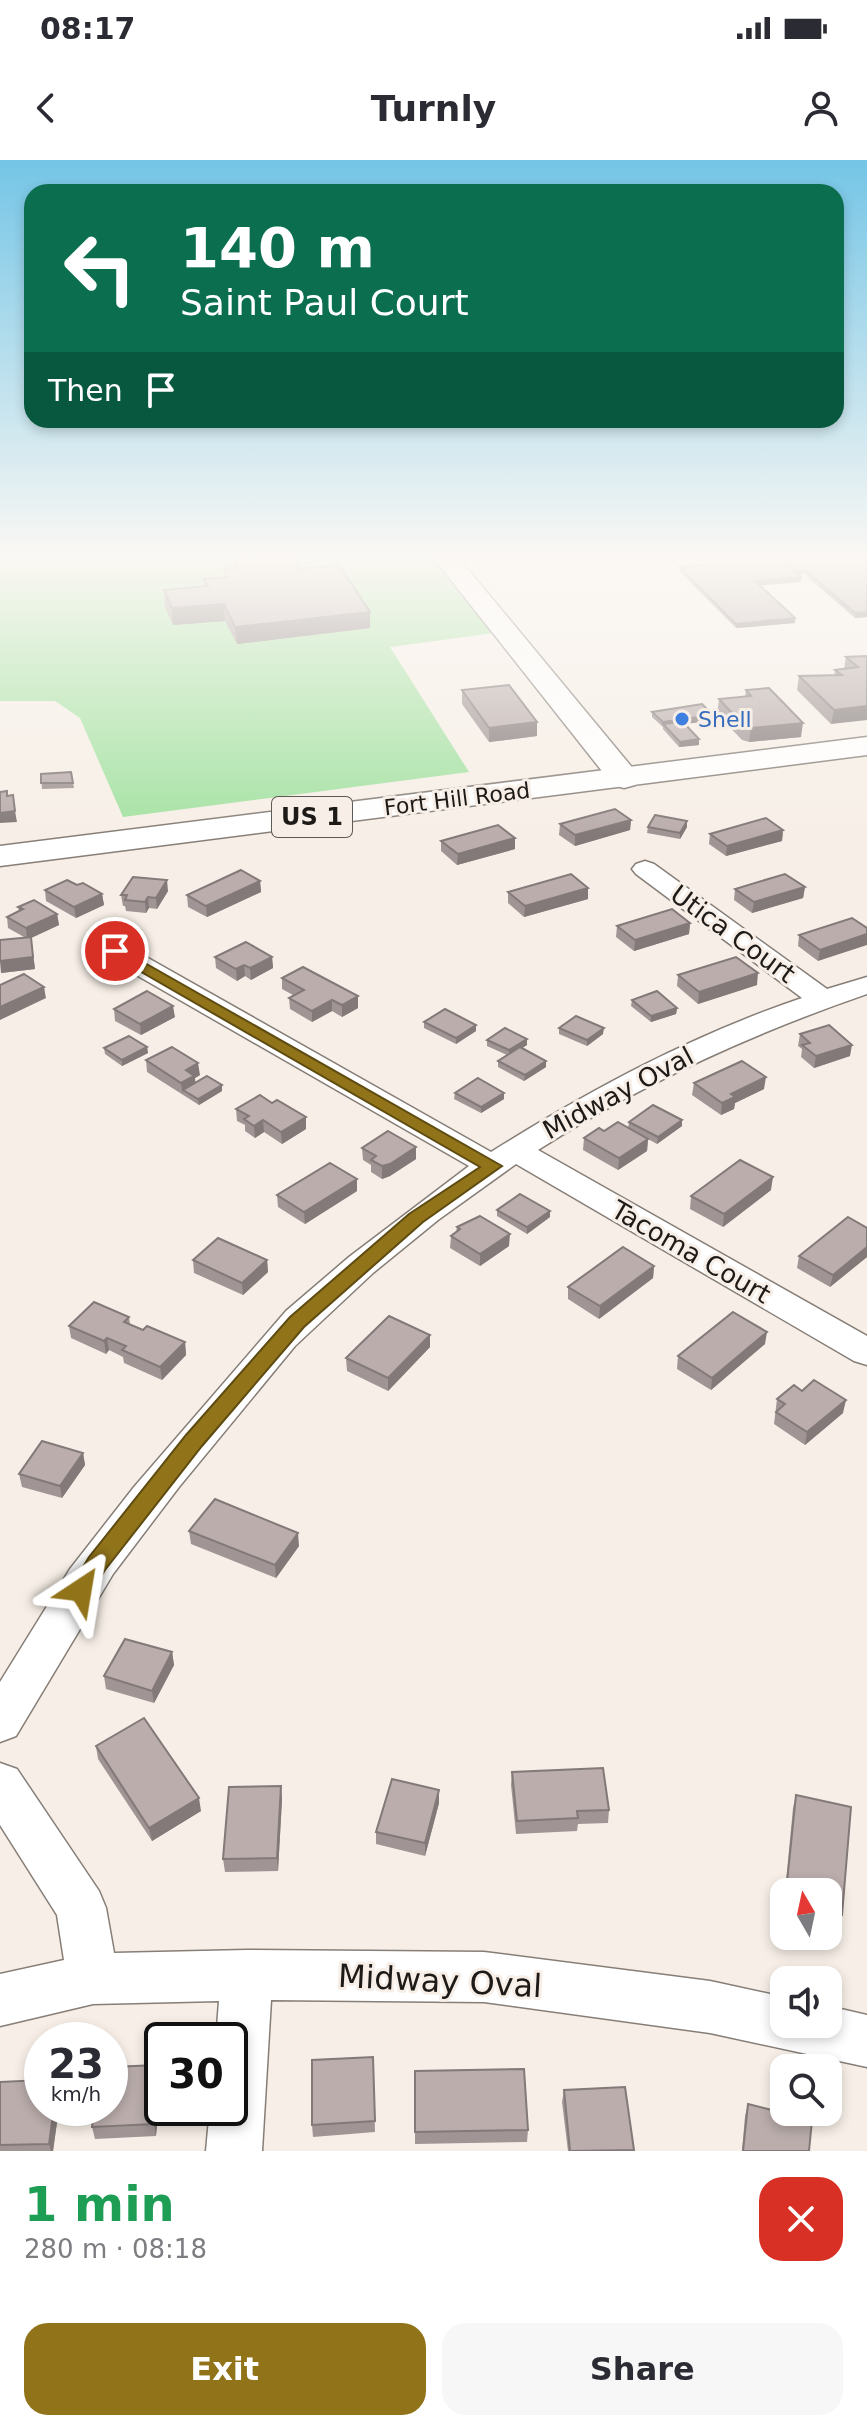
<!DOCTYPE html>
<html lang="en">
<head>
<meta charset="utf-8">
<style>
	body { margin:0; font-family:"DejaVu Sans",sans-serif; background:#f7f7f7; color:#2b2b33; height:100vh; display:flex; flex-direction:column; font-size:30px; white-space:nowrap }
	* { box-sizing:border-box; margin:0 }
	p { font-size:26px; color:#7c7c81 }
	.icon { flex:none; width:44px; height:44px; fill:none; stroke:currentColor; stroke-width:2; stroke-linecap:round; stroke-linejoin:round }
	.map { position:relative; height:1991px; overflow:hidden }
	.panel { display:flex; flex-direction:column; background:#fff; flex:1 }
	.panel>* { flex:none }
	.guide { position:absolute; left:24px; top:24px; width:820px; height:244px; border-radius:24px; box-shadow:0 4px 12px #0003; background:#0b6e4f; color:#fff; overflow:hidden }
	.needle { width:52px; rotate:351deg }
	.tools { position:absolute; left:770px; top:1718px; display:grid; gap:16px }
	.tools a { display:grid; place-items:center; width:72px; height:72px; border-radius:16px; background:#fff; box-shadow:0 4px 12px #0003; font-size:40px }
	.speed { position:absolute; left:24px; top:1862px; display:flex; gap:16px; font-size:40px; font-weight:700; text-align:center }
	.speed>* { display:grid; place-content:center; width:104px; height:104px; border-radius:50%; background:#fff; box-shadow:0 4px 12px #0003; line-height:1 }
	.speed small { font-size:20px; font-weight:400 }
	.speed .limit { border:4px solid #111; border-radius:12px; background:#fff; color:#111 }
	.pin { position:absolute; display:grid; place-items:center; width:68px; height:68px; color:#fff; margin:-34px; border:4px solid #fff; border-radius:50%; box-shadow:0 2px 8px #0007 }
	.me { position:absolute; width:88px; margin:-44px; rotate:33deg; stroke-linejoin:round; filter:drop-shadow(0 0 6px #0008) }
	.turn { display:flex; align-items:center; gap:28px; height:168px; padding:0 24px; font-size:36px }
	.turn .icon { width:104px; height:104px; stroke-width:2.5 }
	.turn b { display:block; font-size:56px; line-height:68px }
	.then { display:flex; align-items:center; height:76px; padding:0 24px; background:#0003; gap:16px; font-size:30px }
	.round { display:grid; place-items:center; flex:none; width:84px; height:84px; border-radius:24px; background:#f7f7f7 }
	.head { display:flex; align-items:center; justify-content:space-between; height:136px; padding:0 24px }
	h1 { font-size:48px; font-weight:600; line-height:60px; color:#1e9e55 }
	.action { display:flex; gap:16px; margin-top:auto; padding:16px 24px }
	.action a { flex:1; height:92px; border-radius:24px; background:#91741a; color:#fff; font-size:32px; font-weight:600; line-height:92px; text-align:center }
	.action a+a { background:#f7f7f7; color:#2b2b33 }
	.status { display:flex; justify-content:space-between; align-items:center; height:56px; padding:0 40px; background:#fff; direction:ltr }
	.status svg { height:22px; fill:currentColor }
	header { display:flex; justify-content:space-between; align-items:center; height:104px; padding:0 24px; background:#fff; font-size:36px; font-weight:600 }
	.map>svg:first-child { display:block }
</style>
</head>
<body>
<div class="status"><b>08:17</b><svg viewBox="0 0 49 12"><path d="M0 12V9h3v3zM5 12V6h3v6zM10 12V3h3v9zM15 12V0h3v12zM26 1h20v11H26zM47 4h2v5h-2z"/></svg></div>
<header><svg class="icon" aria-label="back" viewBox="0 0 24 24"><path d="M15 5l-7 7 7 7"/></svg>Turnly<svg class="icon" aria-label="person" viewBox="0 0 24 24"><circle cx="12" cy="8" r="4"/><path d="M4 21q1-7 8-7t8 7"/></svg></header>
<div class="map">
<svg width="867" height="1991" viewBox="0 0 867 1991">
	<rect width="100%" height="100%" fill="#f7efe7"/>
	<!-- green -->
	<path fill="#a5e2a3" d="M0 396H444L494 473 390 487 469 612 123 657 80 558 55 541H0Z"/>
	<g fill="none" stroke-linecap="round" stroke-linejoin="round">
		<defs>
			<g id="street">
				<path d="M645 701 654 704 827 829 867 817V834C751 874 641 924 538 990L867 1176V1205L854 1201 516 1004 438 1060 373 1113 295 1186 179 1327 113 1414 16 1576 0 1582V1522L70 1409 134 1327 286 1151 349 1097 469 1006 105 797 101 791 105 785H125L491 992C590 930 692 875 802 838L636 714 632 709 636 704Z"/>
				<path d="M0 1603 17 1609 99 1731 106 1748 114 1793 247 1790 484 1792 710 1821 784 1837V1864H828V1846L867 1855V1907L710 1873 484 1842 271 1840 262 1991H206L210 1948H230V1880H216L219 1841 93 1844 0 1866V1814L64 1800 57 1755 0 1665Z"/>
			</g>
			<path id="secondary" d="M432 396H457L635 611 640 618 635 625 624 628 613 625Z"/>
			<path id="primary" d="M867 577V595L0 706V686Z"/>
		</defs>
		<!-- street casing -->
		<use href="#street" stroke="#867e77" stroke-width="3"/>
		<!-- secondary casing -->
		<use href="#secondary" stroke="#867e77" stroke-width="3"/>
		<!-- primary casing -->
		<use href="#primary" stroke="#867e77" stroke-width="3"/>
		<!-- street -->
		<use href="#street" fill="#fff" fill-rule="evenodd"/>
		<!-- secondary -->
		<use href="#secondary" fill="#fff" fill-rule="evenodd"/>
		<!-- primary -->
		<use href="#primary" fill="#fff" fill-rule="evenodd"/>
	</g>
	<!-- wall -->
	<g fill="#a09594">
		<path d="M784 396H844L848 399 867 400V457L855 458 804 414 799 415 801 422 759 425 795 463 736 468 679 411V407L791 403Z"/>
		<path d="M241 400 299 409 370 452V468L237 484 225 461 173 465 165 447 164 430 205 426 204 419 225 417 224 409 234 408V403L241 402Z"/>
		<path d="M867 496 831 564 797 530 799 516H834L835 510 844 509 846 497Z"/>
		<path d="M462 530 537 576 489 582 462 544Z"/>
		<path d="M746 530 801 577 749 582 742 580 717 554 719 539 745 537Z"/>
		<path d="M652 552 713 555 712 561 685 564 699 585 679 587 663 569V567L652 557Z"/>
		<path d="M71 612 74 628 42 629 41 614Z"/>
		<path d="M631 660 630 670 575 686 559 675 560 664Z"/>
		<path d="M648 667H687L680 679 647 673Z"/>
		<path d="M783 670 782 681 726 696 709 684 710 674Z"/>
		<path d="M515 678V689L457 705 441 691V681Z"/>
		<path d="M260 721 261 732 207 757 188 747 187 735Z"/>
		<path d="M77 725 102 734 104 745 76 758 46 741 45 730Z"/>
		<path d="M805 727 803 738 752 753 734 740 735 729Z"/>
		<path d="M168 731 157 749 149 748 146 753 126 751 125 746H123L121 735Z"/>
		<path d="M508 732 588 739 524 757 508 743Z"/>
		<path d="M18 747 57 754 59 765 31 778 35 809 1 813 24 777 8 768 7 757 19 751Z"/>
		<path d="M852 758 818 801 798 786 799 775Z"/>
		<path d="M690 763 689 774 634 791 616 777 617 766Z"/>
		<path d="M215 797H272L273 808 251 820 245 816 237 821 216 808Z"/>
		<path d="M678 815 757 825 698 844 677 826Z"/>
		<path d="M282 818 358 836V848L342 857 332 851 312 862 290 849 289 838 293 835 282 829Z"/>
		<path d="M632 840 677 848 676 854 651 862 631 846Z"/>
		<path d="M114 849 175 857 141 875 115 861Z"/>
		<path d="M424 862 476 871 456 884 424 868Z"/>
		<path d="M559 868 603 874 587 886 559 874Z"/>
		<path d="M800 874 850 896 814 908 801 897 802 889 798 886Z"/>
		<path d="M487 880 527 885 522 888 546 907 524 921 498 907V901L507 895 487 886Z"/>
		<path d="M147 887 148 893 122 906 105 894 104 888Z"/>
		<path d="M146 900 200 915 195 918V923L222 931 199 945 147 912Z"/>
		<path d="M694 923 764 929 735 943 734 949 721 955 692 935Z"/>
		<path d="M455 933 504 939 481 953 454 939Z"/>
		<path d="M236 949 306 969 282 984 264 972 255 978 245 971V965L237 961Z"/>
		<path d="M629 962 682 966 657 984 646 978 648 979 647 991 618 1010 583 990 584 978 604 971 628 968Z"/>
		<path d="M362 988 416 999 390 1016 382 1019 371 1012V1005L363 1000Z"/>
		<path d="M771 1030 723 1067 690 1049 691 1036Z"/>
		<path d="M357 1031 305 1064 278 1047 277 1035Z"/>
		<path d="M497 1050 550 1051V1057L527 1074 497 1056Z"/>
		<path d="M457 1067 509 1086 480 1106 450 1088 451 1076 456 1072Z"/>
		<path d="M867 1068V1097L830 1127 797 1108 799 1096Z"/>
		<path d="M193 1100H267L268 1112 243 1135 194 1113Z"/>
		<path d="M654 1106 653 1118 599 1159 568 1139V1127Z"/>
		<path d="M129 1157 130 1164 143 1170 185 1182 186 1195 162 1220 124 1203 123 1197 109 1190 106 1194 71 1178 69 1166Z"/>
		<path d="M430 1175V1187L388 1231 347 1211 346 1198Z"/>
		<path d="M765 1184 711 1230 677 1209 678 1196Z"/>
		<path d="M802 1231 843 1253 805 1285 774 1264 777 1239Z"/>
		<path d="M83 1293 85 1305 62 1338 22 1327 19 1314Z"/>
		<path d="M189 1371 299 1386 276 1418 191 1384Z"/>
		<path d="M172 1492 174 1505 154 1543 106 1529 104 1516Z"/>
		<path d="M96 1586 201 1651 152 1681 98 1599Z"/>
		<path d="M512 1612 609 1650 608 1663 578 1664 577 1671 516 1674 511 1625Z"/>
		<path d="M439 1630V1643L425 1696 376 1684V1672Z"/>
		<path d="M796 1635 842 1755 838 1767 828 1765V1732H785L793 1648Z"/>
		<path d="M282 1639 278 1711 225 1712 223 1699Z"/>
		<path d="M373 1897 375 1972 313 1977 312 1965Z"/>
		<path d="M415 1911 528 1970 527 1982 415 1984Z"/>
		<path d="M161 1917 156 1976 95 1979 92 1967Z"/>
		<path d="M0 1922 59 1948 53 1991H0Z"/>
		<path d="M625 1927 633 1991H568L562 1942 564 1930Z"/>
		<path d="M748 1944 809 1991H742L745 1956Z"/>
	</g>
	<!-- shaded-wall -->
	<g fill="#827978">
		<path d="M805 410 804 414 794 415V411Z"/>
		<path d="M801 417V422L754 426 755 421Z"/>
		<path d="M224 444 225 461 173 465 172 448Z"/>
		<path d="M370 452V468L237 484 235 467Z"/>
		<path d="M867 452V457L855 458V453Z"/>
		<path d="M795 458V463L736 468V464Z"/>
		<path d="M867 546V560L831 564 834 550Z"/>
		<path d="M713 555 712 561 665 566 663 564V562Z"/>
		<path d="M537 562V576L489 582V568Z"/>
		<path d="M803 563 801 577 749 582 751 568Z"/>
		<path d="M699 579V585L679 587 680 582Z"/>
		<path d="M15 651 17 662 0 663V653Z"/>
		<path d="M631 660 630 670 575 686V675Z"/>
		<path d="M687 661V667L680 679V673Z"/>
		<path d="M783 670 782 681 726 696 727 686Z"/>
		<path d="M515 678V689L457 705 458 694Z"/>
		<path d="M167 720 168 731 157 749 156 738Z"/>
		<path d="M260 721 261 732 207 757 206 746Z"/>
		<path d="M805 727 803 738 752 753 754 742Z"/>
		<path d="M588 728V739L524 757 525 746Z"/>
		<path d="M102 734 104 745 76 758 74 747Z"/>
		<path d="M148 737 149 748 146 753 145 742Z"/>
		<path d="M57 754 59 765 31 778 35 809 1 813 0 801 27 779 26 768Z"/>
		<path d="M690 763 689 774 634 791 635 780Z"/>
		<path d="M867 774V785L818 801 820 790Z"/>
		<path d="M272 797 273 808 251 820 250 808Z"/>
		<path d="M244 805 245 816 237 821 236 809Z"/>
		<path d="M758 813 757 825 698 844 699 832Z"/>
		<path d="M44 827 46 838 0 860V847Z"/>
		<path d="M358 836V848L342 857V845Z"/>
		<path d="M332 840V851L312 862V851Z"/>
		<path d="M173 846 175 857 141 875 140 864Z"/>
		<path d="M677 848 676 854 651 862V856Z"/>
		<path d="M476 865V871L456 884V878Z"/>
		<path d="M604 868 603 874 587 886V880Z"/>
		<path d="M527 879V885L509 896V890Z"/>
		<path d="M852 885 850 896 814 908 816 896Z"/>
		<path d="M147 887 148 893 122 906V900Z"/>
		<path d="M546 901V907L524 921 525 915Z"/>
		<path d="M198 903 200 915 195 918 196 928 183 930V935L181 923 186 910Z"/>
		<path d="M766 917 764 929 735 943 734 949 721 955 722 943 731 934Z"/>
		<path d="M222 925V931L199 945 198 939Z"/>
		<path d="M504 933V939L481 953V947Z"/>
		<path d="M306 957V969L282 984 281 972Z"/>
		<path d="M263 960 264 972 255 978 254 966Z"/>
		<path d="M682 960V966L657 984 658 977Z"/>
		<path d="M648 979 647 991 618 1010 619 998Z"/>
		<path d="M416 987V999L390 1016 382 1019V1006Z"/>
		<path d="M773 1017 771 1030 723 1067 724 1054Z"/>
		<path d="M357 1019V1031L305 1064 304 1052Z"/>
		<path d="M550 1051V1057L527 1074V1067Z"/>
		<path d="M510 1074 509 1086 480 1106V1094Z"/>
		<path d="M867 1087V1097L830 1127 833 1115Z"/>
		<path d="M267 1100 268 1112 243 1135 242 1123Z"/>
		<path d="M654 1106 653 1118 599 1159 600 1146Z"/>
		<path d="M767 1172 765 1184 711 1230 712 1218Z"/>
		<path d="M430 1175V1187L388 1231V1218Z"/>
		<path d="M107 1178 109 1190 106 1194 104 1181Z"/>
		<path d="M185 1182 186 1195 162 1220 160 1207Z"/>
		<path d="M846 1240 843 1253 805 1285 807 1272Z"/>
		<path d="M83 1293 85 1305 62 1338 60 1326Z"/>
		<path d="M298 1373 299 1386 276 1418 275 1405Z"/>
		<path d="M172 1492 174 1505 154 1543 152 1531Z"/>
		<path d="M281 1626 282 1639 278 1711 277 1698Z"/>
		<path d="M439 1630V1643L425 1696V1683Z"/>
		<path d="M199 1638 201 1651 152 1681 149 1668Z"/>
		<path d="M158 1905 161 1917 156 1976 154 1964Z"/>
		<path d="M54 1948H59L53 1991H51L49 1984Z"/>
	</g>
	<!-- building -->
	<g fill="#baadac" stroke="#827978" stroke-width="2">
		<path d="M790 396H844L848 399 867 400V452L855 453 805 410 794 411 801 417 755 421 795 458 736 464 679 407 779 398 785 403 796 402Z"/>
		<path d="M292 398 299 409 339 405 370 452 235 467 224 444 172 448 164 430 208 426 204 419 228 417 224 409 237 408 234 403 242 402 241 400Z"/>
		<path d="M867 496V546L834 550 799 516 842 515 835 510 858 507 846 497Z"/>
		<path d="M509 525 537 562 489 568 462 530Z"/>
		<path d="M769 528 803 563 751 568 744 566 719 539 751 536 746 530Z"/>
		<path d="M702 544 713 555 663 562 652 552Z"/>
		<path d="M683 562 699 579 680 582 663 564Z"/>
		<path d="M71 612 73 623H41V614Z"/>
		<path d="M7 631V636L13 635 15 651 0 653V632Z"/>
		<path d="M615 649 631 660 575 675 560 664Z"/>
		<path d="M655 655 687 661 680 673 648 667Z"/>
		<path d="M766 658 783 670 727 686 710 674Z"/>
		<path d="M498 665 515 678 458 694 441 681Z"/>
		<path d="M241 710 260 721 206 746 187 735Z"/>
		<path d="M571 714 588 728 525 746 508 732Z"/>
		<path d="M785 714 805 727 754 742 735 729Z"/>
		<path d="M133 717 167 720 156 738 148 737 145 742 125 740 127 735H121Z"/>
		<path d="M67 720 77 725 83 723 102 734 74 747 45 730Z"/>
		<path d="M34 740 57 754 26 768 7 757 23 749 18 747Z"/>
		<path d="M672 749 690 763 635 780 617 766Z"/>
		<path d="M852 758 867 768V774L820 790 799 775Z"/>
		<path d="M31 777 33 797 0 801V780Z"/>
		<path d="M246 782 272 797 250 808 244 805 236 809 215 797Z"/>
		<path d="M736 797 758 813 699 832 678 815Z"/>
		<path d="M303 807 358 836 342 845 332 840 312 851 289 838 304 830 282 818Z"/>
		<path d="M24 814 44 827 0 847V825Z"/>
		<path d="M147 831 173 846 140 864 114 849Z"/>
		<path d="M657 831 677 848 651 856 632 840Z"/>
		<path d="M445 849 476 865 456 878 424 862Z"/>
		<path d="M576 856 604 868 587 880 559 868Z"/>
		<path d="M829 865 852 885 816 896 802 885 810 883 800 874Z"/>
		<path d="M505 868 527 879 509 890 487 880Z"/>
		<path d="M129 876 147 887 122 900 104 888Z"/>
		<path d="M172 887 198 903 186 910 194 916 181 923 146 900Z"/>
		<path d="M520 887 546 901 525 915 498 901Z"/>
		<path d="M742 901 766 917 731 934 735 937 722 943 694 923Z"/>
		<path d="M207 916 222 925 198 939 183 930Z"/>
		<path d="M478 918 504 933 481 947 455 933Z"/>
		<path d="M260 935 272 943 277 940 306 957 281 972 263 960 254 966 244 959 249 956 236 949Z"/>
		<path d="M653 945 682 960 658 977 629 962Z"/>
		<path d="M618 962 648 979 619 998 584 978 599 968 604 971Z"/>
		<path d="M388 971 416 987 390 1004 382 1006 371 1000 376 996 362 988Z"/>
		<path d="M740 1000 773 1017 724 1054 691 1036Z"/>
		<path d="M330 1003 357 1019 304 1052 277 1035Z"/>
		<path d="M520 1034 550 1051 527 1067 497 1050Z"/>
		<path d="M480 1056 510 1074 480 1094 451 1076 460 1069 457 1067Z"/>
		<path d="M848 1057 867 1068V1087L833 1115 799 1096Z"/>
		<path d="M218 1078 267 1100 242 1123 193 1100Z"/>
		<path d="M623 1087 654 1106 600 1146 568 1127Z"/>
		<path d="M94 1142 129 1157 124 1162 143 1170 147 1166 185 1182 160 1207 122 1190 126 1186 107 1178 104 1181 69 1166Z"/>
		<path d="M733 1152 767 1172 712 1218 678 1196Z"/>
		<path d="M389 1156 430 1175 388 1218 346 1198Z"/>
		<path d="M814 1220 846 1240 807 1272 776 1252 785 1244 777 1239 794 1225 802 1231Z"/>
		<path d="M42 1281 83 1293 60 1326 19 1314Z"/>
		<path d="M215 1339 298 1373 275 1405 189 1371Z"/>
		<path d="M125 1479 172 1492 152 1531 104 1516Z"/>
		<path d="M144 1558 199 1638 149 1668 96 1586Z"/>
		<path d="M603 1608 609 1650 577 1651 578 1658 517 1661 512 1612Z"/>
		<path d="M392 1619 439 1630 425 1683 376 1672Z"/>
		<path d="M281 1626 277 1698 223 1699 229 1627Z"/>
		<path d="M796 1635 851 1647 842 1755 828 1751V1732H786Z"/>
		<path d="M373 1897 375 1961 312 1965V1900Z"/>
		<path d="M158 1905 154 1964 92 1967 94 1948H110V1907Z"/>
		<path d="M524 1909 528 1970 415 1972V1911Z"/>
		<path d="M42 1920V1948H54L49 1984 0 1985V1922Z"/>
		<path d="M625 1927 634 1990 570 1991 564 1930Z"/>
		<path d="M748 1944 812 1960 809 1991H743Z"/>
	</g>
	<!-- sky -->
	<linearGradient id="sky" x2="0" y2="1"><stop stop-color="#74c5e6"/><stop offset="0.59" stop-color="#fbf8f4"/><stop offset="1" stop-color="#fbf8f4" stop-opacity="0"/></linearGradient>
	<rect width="867" height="675" fill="url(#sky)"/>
	<!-- route -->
	<path fill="#91741a" stroke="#5e4b11" stroke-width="2" d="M115 786 502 1006 423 1062 304 1167 202 1286 105 1410 89 1437 81 1440 72 1437 69 1430 89 1397 186 1275 290 1157 409 1054 480 1007 110 794V787Z"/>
	<!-- markers -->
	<circle fill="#3f7fe0" stroke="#f7efe7" stroke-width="3" cx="682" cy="559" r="8"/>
	<g text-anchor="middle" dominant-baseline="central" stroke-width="6" stroke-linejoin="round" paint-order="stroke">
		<!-- far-shop labels -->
		<g font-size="22" fill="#366cbe" stroke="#f7efe7" text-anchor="start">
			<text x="698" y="559">Shell</text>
		</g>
		<!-- far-street labels -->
		<g font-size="22" fill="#1d1a17" stroke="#f7efe7">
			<text transform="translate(457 639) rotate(-7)">Fort Hill Road</text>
		</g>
		<!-- shield labels -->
		<rect fill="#f7efe7" stroke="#5e5a55" stroke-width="2" x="272" y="637" width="80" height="40" rx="6"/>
		<g font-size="24" font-weight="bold" fill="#1d1a17">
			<text x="312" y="657">US 1</text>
		</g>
		<!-- street labels -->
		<g font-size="26" fill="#1d1a17" stroke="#f7efe7">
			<text transform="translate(733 774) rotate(36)">Utica Court</text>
			<text transform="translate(618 933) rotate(-28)">Midway Oval</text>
			<text transform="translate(691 1092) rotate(30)">Tacoma Court</text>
		</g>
		<!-- near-street labels -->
		<g font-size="32" fill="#1d1a17" stroke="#f7efe7">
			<text transform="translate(440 1821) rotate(3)">Midway Oval</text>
		</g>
	</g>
</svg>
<div class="tools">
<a><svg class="needle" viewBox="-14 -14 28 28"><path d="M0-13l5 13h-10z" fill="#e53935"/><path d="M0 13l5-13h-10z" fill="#7c7c81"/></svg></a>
<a><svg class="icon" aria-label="sound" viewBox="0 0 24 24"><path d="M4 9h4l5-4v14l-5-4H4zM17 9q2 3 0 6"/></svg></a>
<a><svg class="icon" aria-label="search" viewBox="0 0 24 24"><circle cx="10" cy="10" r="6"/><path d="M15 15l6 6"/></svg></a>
</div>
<div class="speed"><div>23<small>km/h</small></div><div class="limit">30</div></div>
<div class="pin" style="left:115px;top:791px;background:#d93025"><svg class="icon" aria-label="arrive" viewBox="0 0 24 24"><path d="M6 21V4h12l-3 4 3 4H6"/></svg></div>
<svg class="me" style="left:81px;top:1430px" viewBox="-20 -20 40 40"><path d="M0-17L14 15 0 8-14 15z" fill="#91741a" stroke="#fff" stroke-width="4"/></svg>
<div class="guide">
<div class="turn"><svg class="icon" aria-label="left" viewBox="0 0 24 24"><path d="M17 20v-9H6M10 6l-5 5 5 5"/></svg><div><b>140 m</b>Saint Paul Court</div></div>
<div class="then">Then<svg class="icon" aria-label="arrive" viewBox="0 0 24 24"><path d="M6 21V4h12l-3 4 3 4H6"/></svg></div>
</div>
</div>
<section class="panel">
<div class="head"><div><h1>1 min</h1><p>280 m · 08:18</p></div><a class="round" style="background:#d93025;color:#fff"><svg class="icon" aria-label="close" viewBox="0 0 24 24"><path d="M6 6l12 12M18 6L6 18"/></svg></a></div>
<div class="action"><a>Exit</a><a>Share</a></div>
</section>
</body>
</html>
